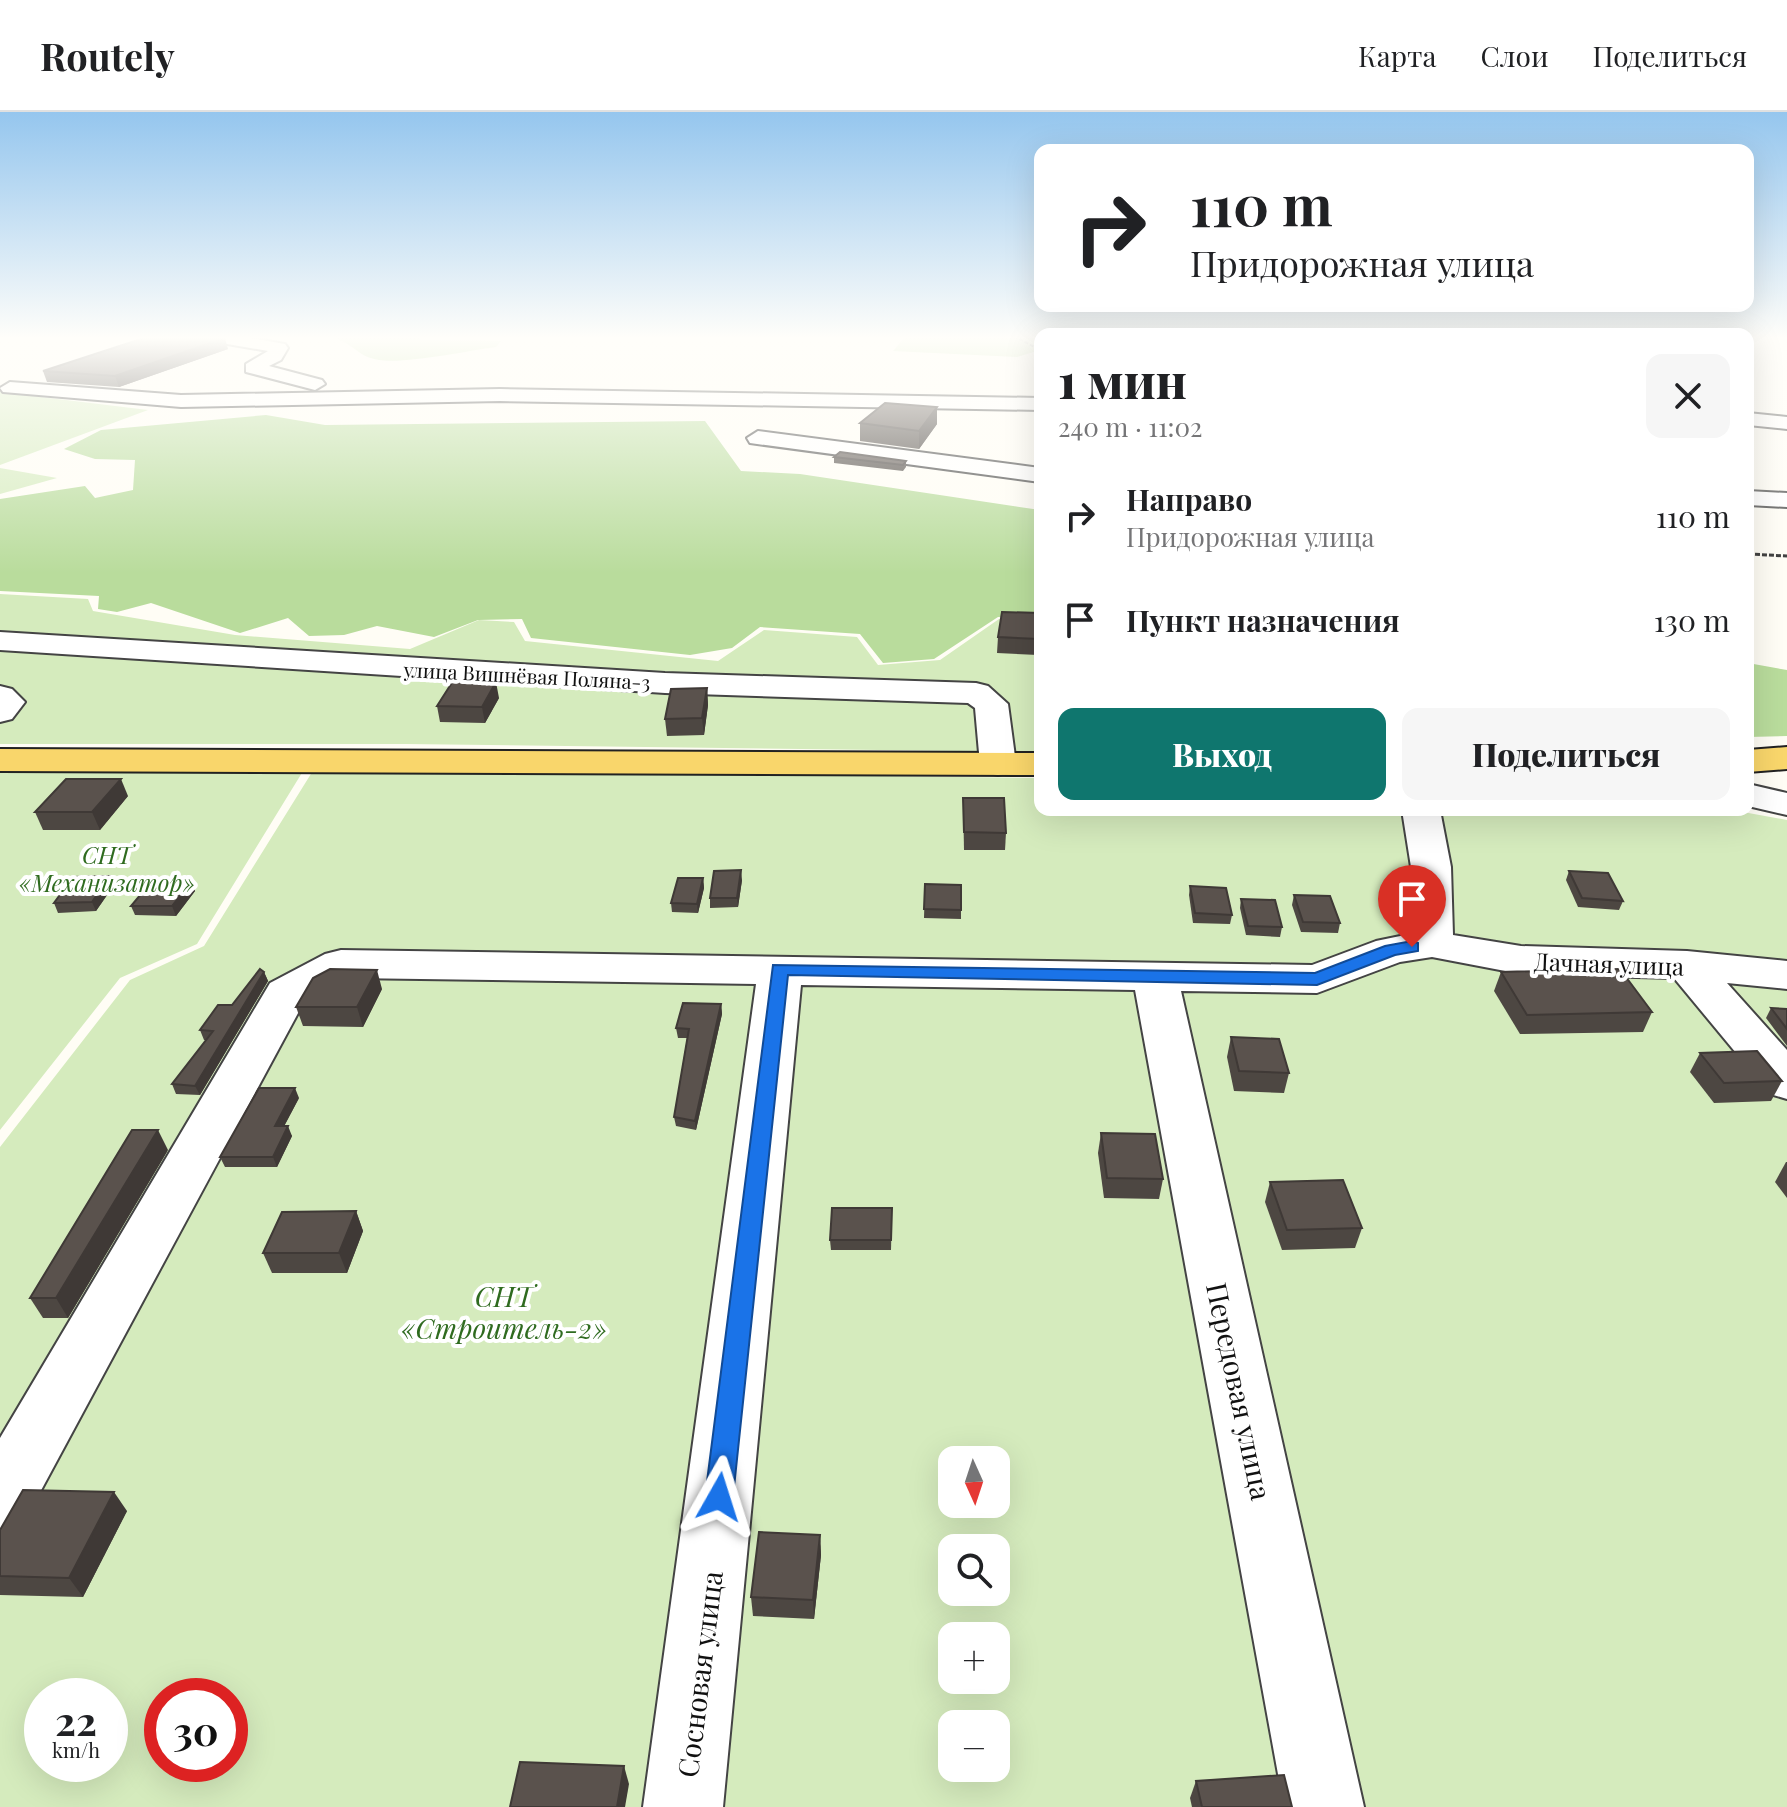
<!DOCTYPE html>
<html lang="ru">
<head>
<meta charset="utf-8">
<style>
	body { margin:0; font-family:"Playfair Display",serif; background:#f6f6f6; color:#202124; height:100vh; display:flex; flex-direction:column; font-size:30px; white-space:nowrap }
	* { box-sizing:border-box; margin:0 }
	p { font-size:26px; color:#757577 }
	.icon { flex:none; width:44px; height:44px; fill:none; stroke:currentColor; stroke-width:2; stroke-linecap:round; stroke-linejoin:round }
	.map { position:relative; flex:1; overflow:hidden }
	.side { position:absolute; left:1034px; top:216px; width:720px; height:488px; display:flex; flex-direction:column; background:#fff; border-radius:16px; box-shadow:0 8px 32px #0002 }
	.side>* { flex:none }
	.hud { position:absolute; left:1034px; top:32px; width:720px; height:168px; border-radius:16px; box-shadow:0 8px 32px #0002; background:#fff; color:#202124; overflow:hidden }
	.needle { width:52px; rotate:177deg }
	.fabs { position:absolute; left:938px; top:1334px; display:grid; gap:16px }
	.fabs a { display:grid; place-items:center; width:72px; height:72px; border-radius:16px; background:#fff; box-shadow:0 8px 32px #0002; font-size:40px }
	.speed { position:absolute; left:24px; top:1566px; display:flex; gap:16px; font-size:40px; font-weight:700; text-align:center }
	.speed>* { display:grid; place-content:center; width:104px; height:104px; border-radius:50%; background:#fff; box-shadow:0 8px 32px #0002; line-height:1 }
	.speed small { font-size:20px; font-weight:400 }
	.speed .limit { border:12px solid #d22; background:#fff; color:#111 }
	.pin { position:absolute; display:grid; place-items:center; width:68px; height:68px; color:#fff; margin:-82px -34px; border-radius:50% 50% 50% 0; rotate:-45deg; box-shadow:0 0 8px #0007 }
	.pin .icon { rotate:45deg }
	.me { position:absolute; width:88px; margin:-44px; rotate:6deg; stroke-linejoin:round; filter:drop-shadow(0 0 6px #0008) }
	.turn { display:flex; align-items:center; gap:28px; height:168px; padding:0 24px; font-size:36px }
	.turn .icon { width:104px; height:104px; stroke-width:2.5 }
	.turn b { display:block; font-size:56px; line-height:68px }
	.round { display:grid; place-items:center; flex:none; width:84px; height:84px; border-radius:16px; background:#f6f6f6 }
	.overview { display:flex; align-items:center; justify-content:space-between; height:136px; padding:0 24px }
	h1 { font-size:48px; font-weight:800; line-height:60px }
	.button { display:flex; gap:16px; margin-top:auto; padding:16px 24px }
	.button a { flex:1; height:92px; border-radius:16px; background:#0f766e; color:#fff; font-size:32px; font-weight:800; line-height:92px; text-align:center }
	.button a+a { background:#f6f6f6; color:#202124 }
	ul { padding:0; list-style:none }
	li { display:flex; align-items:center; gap:24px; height:104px; padding:0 24px }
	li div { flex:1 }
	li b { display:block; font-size:30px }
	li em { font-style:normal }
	header { display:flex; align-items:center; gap:48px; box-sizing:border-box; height:112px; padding:0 40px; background:#fff; border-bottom:2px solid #e0e0e0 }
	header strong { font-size:38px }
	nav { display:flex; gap:44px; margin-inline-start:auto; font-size:28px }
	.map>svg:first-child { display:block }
</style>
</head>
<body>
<header>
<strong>Routely</strong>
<nav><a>Карта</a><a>Слои</a><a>Поделиться</a></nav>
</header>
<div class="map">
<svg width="1787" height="1695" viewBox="0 0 1787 1695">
	<rect width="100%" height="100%" fill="#fffdf5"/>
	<!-- green -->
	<g fill="#d5ebbd" fill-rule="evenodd">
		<path d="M0 280 148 298 0 353Z"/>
		<path d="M0 356 57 366 0 382Z"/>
		<path d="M0 482 88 487 93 499 235 523 410 537 479 508 514 510 525 529 718 549 764 518 857 525 878 553 940 548 999 507 1040 509V640L406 632H0Z"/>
		<path d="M0 648 308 651 197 832 120 866 0 1018Z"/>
		<path d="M314 657 1040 666V698H1732L1787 708V1695H0V1035L130 868 204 834ZM952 1348H996V1392H952ZM952 1436H996V1480H952ZM952 1524H996V1568H952ZM42 1584H110V1652H42ZM162 1584H230V1652H162ZM952 1612H996V1656H952Z"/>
	</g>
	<!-- forest -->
	<g fill="#b9dc9c">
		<path d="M324 224H411L423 228 501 229 496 235C466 239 406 252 379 248 354 244 354 228 324 224Z"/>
		<path d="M906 224H1040V238L1017 245 893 239Z"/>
		<path d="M266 303 325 313 705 309 741 359 800 362 1040 398V507L998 505 934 547 883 551 860 522 760 515 732 536 690 543 531 526 522 507 478 508 434 525 377 514 344 523 309 524 288 506 240 521 151 491 117 500 98 497 99 484 0 479V387L85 374 95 386 133 378 135 348 95 347 64 337 101 318Z"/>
		<path d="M1748 551 1787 558V624L1748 625Z"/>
	</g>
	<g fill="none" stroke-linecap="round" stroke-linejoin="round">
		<defs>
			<g id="minor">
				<path d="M201 224H239L285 232 288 236 281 248 269 254 322 268 325 272 315 278 246 260V252L268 239 210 229Z"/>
				<path d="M10 270 181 283 500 277 1040 286V298L500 289 181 295 3 280 0 276Z"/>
				<path d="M1748 301 1787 305V317L1748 313Z"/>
				<path d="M758 319 1040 356V370L750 331 747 326Z"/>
				<path d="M1748 379 1787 381V395L1748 393Z"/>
				<path d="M0 520 665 561 976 571 988 574 1008 592 1016 652 1011 660 998 663 985 660 980 652 975 596 968 591 665 581 0 538Z"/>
				<path d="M0 574 12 577 25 590 12 607 0 610Z"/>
				<path d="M1748 672 1787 681V703L1748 694Z"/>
				<path d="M1402 698H1440L1451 755 1453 823 1521 834 1687 839 1787 849V877L1727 871 1787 938V987L1770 982 1674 866 1521 862 1432 845 1400 850 1317 881 1181 879 1364 1695H1284L1135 878 801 873 723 1695H643L756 872 349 866 304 890 24 1410 0 1419V1326L270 871 325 842 341 838 1312 853 1376 829 1410 822 1411 755Z"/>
			</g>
			<g id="major">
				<path d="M1787 635V657L1748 660V638Z"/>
				<path d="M0 637 1040 641V663L0 659Z"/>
			</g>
		</defs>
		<!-- minor casing -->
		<use href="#minor" stroke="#444" stroke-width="4"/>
		<!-- major casing -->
		<use href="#major" stroke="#222" stroke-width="4"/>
		<!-- path-far1 -->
		<path stroke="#333" stroke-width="2" stroke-dasharray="4 2" stroke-linecap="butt" d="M1014 224 1040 238"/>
		<!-- path -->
		<path stroke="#333" stroke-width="3" stroke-dasharray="5 2" stroke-linecap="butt" d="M1748 442 1787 444"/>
		<!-- minor -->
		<use href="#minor" fill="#fff" fill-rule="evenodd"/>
		<!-- major -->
		<use href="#major" fill="#f9d66b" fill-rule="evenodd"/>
	</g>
	<!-- wall -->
	<g fill="#4d4742">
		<path d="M228 237 119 275 47 270 43 259Z"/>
		<path d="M937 295V312L919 337 860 329V311Z"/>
		<path d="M834 345 906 349V355L903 359 834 351Z"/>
		<path d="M1040 520 1038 543 997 541 998 525Z"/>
		<path d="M707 576 708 593 704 623 667 624 665 607Z"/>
		<path d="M499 586 485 611 440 610 437 594Z"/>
		<path d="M128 684 100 718H43L35 700Z"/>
		<path d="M963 686 1006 721 1005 738H964Z"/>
		<path d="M1569 759 1623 789 1619 798 1578 795 1566 768Z"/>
		<path d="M110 764 114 773 96 799 58 801 54 791Z"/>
		<path d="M703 766 704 776 698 801 672 800 671 791Z"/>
		<path d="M742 768 738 795 710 796V786Z"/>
		<path d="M191 770 195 779 176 804 135 803 131 794Z"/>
		<path d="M925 772 961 773V807L924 806Z"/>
		<path d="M1190 774 1232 803 1230 812 1193 811 1189 783Z"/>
		<path d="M1294 783 1340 811 1338 821 1301 820 1292 793Z"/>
		<path d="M1241 787 1282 815 1280 825 1246 823 1240 796Z"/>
		<path d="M264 860 268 869 200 983 176 982 172 972 206 928H204L200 918 232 893Z"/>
		<path d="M1501 860 1652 900 1643 920 1520 922 1494 879Z"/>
		<path d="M382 877 363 915 303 914 296 895Z"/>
		<path d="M721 892 722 902 696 1018 676 1014 674 1005 687 926H678L676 916Z"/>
		<path d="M1771 896 1787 897V934L1766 906Z"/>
		<path d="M1231 925 1289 961 1284 981 1234 979 1227 945Z"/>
		<path d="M1700 941 1782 969 1771 989 1714 991 1690 960Z"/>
		<path d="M299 986 284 1014 292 1024 277 1055H225L220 1045Z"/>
		<path d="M1101 1021 1163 1067 1159 1087 1104 1086 1098 1041Z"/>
		<path d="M168 1038 68 1206H43L30 1186Z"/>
		<path d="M1786 1050H1787V1086L1775 1070Z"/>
		<path d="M1270 1070 1362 1116 1355 1136 1282 1138 1265 1090Z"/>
		<path d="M892 1096 891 1138H831L830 1128Z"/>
		<path d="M356 1099 363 1119 347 1161H272L263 1141Z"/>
		<path d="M127 1399 83 1485 0 1483V1418Z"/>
		<path d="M820 1423 821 1443 814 1507 753 1504 751 1485Z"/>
		<path d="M1196 1669 1292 1695H1192L1190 1686Z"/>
	</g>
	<!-- shaded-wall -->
	<g fill="#3f3936">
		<path d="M225 226 228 237 119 275 115 264Z"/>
		<path d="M937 295V312L919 337V319Z"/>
		<path d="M496 570 499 586 485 611 482 595Z"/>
		<path d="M707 576 708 593 704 623 702 606Z"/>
		<path d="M121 667 128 684 100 718 92 700Z"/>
		<path d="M741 758 742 768 738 795 737 786Z"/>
		<path d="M110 764 114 773 96 799 92 790Z"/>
		<path d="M703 766 704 776 698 801 697 792Z"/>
		<path d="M191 770 195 779 176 804 172 794Z"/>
		<path d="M377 858 382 877 363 915 357 895Z"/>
		<path d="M264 860 268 869 200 983 195 974Z"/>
		<path d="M721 892 722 902 696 1018 695 1009Z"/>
		<path d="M295 976 299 986 279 1024 275 1014Z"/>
		<path d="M288 1014 292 1024 277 1055 273 1045Z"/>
		<path d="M158 1018 168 1038 68 1206 56 1186Z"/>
		<path d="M356 1099 363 1119 347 1161 339 1141Z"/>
		<path d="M114 1380 127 1399 83 1485 69 1466Z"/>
		<path d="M820 1423 821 1443 814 1507 813 1488Z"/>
		<path d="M624 1654 629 1672 625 1695H617Z"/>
	</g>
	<!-- building -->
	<g fill="#5a524d" stroke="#3f3936" stroke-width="2">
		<path d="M150 224H210L225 226 115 264 43 259Z"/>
		<path d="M885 291 937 295 919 319 860 311Z"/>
		<path d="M840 340 906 349 903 353 834 345Z"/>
		<path d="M1002 500 1040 501 1039 527 998 525Z"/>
		<path d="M453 569 496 570 482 595 437 594Z"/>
		<path d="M707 576 702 606 665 607 671 577Z"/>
		<path d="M66 667H121L92 700H35Z"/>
		<path d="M963 686H1004L1006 721 964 720Z"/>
		<path d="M741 758 737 786H710L714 759Z"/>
		<path d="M1569 759 1608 761 1623 789 1582 786Z"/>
		<path d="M110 764 92 790 54 791 73 765Z"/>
		<path d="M678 766H703L697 792 671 791Z"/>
		<path d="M151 770H191L172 794H131Z"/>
		<path d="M925 772 961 773V798L924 797Z"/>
		<path d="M1190 774 1226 776 1232 803 1195 801Z"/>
		<path d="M1294 783 1330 784 1340 811 1303 810Z"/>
		<path d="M1241 787 1275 788 1282 815 1248 814Z"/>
		<path d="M260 857 264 860 195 974 172 972 213 919 200 918 218 893H232Z"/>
		<path d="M330 857 377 858 357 895H296L313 866Z"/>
		<path d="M1620 857 1652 900 1527 903 1501 860Z"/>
		<path d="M683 891 721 892 695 1009 674 1005 689 917 676 916Z"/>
		<path d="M1771 896 1787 897V917Z"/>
		<path d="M1231 925 1279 927 1289 961 1239 959Z"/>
		<path d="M1757 939 1782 969 1724 971 1700 941Z"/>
		<path d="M259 976H295L275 1014H288L273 1045H220Z"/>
		<path d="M132 1018H158L56 1186H30Z"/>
		<path d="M1101 1021 1155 1022 1163 1067 1107 1066Z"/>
		<path d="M1343 1068 1362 1116 1287 1118 1270 1070Z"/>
		<path d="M832 1096H892L891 1128H830Z"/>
		<path d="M356 1099 339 1141H263L282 1100Z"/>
		<path d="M23 1378 114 1380 69 1466 0 1464V1418Z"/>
		<path d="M759 1420 820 1423 813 1488 751 1485Z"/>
		<path d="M520 1650 624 1654 617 1695H510Z"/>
		<path d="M1284 1663 1292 1695H1202L1196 1669Z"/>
	</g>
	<!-- sky -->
	<linearGradient id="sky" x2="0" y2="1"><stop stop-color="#95c6ee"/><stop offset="0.49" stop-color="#fffefa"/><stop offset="1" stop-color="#fffefa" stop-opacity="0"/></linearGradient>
	<rect width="1787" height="461" fill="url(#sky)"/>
	<!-- route -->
	<path fill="#1a73e8" stroke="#114b97" stroke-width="2" d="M1412 829 1418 831V839L1395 843 1317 873 788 863 733 1385 729 1394 719 1397 709 1394 705 1385 773 853 1315 861 1385 834Z"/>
	<g text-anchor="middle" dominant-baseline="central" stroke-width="8" stroke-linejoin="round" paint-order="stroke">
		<!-- far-street labels -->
		<g font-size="20" fill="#111" stroke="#fff">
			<text transform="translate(527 563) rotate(3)">улица Вишнёвая Поляна-3</text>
		</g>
		<!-- park labels -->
		<g font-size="24" font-style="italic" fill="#2f6b1f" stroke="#fff">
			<text x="107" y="742">СНТ<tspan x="107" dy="28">«Механизатор»</tspan></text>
		</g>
		<!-- street labels -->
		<g font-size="24" fill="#111" stroke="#fff">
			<text transform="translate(1609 851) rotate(2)">Дачная улица</text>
		</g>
		<!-- near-park labels -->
		<g font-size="28" font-style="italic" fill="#2f6b1f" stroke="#fff">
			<text x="504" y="1183">СНТ<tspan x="504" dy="32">«Строитель-2»</tspan></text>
		</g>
		<!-- near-street labels -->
		<g font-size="28" fill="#111" stroke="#fff">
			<text transform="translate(1240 1279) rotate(78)">Передовая улица</text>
			<text transform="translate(699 1562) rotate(-83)">Сосновая улица</text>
		</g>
	</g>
</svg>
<div class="fabs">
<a><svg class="needle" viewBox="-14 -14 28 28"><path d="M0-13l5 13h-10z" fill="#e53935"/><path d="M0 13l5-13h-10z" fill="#757577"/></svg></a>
<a><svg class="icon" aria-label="search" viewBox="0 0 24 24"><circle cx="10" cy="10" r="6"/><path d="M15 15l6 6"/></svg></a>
<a>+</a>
<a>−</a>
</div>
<div class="speed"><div>22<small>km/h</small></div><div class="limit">30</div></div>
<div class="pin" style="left:1412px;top:835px;background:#d93025"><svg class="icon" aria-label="arrive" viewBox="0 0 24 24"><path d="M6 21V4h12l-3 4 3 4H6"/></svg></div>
<svg class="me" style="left:719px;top:1385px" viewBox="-20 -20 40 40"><path d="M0-17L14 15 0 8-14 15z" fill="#1a73e8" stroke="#fff" stroke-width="4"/></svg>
<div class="hud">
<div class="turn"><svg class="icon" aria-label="right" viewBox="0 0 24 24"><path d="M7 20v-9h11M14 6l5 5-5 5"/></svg><div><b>110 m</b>Придорожная улица</div></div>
</div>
<section class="side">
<div class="overview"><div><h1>1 мин</h1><p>240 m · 11:02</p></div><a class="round"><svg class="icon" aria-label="close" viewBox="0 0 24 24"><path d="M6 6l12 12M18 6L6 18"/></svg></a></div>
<ul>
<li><svg class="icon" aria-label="right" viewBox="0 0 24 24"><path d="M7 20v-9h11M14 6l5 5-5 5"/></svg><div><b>Направо</b><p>Придорожная улица</p></div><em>110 m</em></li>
<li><svg class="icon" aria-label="arrive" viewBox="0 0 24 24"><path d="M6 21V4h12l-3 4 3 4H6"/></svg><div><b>Пункт назначения</b></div><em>130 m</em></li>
</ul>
<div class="button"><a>Выход</a><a>Поделиться</a></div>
</section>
</div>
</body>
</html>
